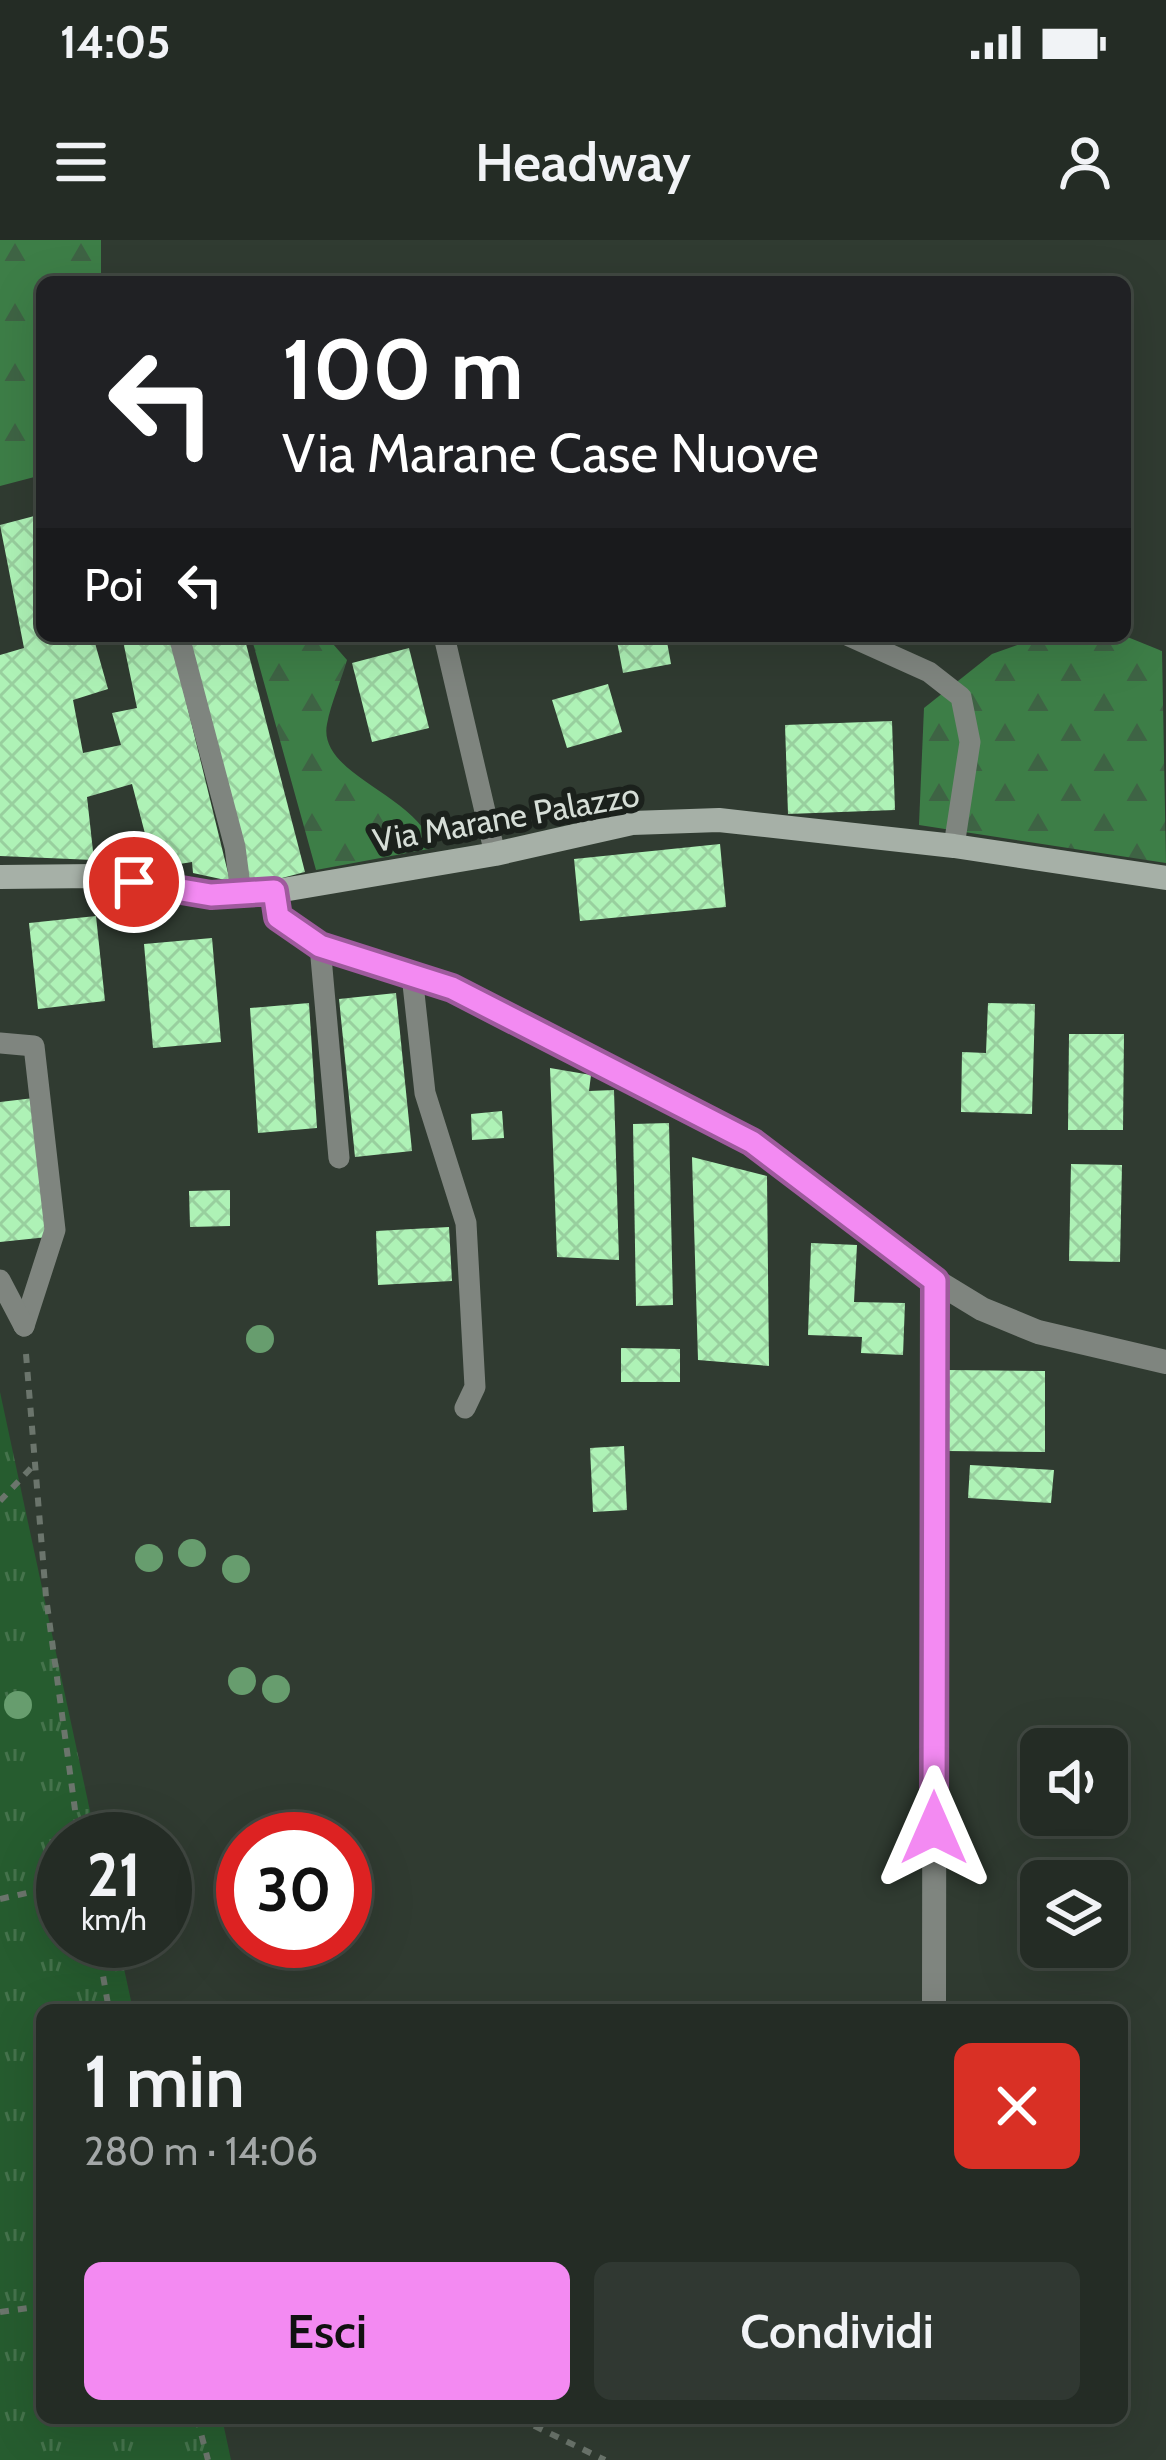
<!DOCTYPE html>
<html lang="it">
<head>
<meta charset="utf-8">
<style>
	body { margin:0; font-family:Cabin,sans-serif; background:#303832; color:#f1f3f6; height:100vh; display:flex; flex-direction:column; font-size:45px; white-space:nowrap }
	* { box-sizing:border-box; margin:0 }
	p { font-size:39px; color:#a3a7a7 }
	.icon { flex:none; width:66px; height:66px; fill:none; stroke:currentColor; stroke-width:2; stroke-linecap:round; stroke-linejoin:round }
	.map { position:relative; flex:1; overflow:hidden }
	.side { position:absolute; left:36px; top:1764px; width:1092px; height:420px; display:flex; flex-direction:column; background:#242c25; border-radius:18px; box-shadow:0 12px 48px #0002,0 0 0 3px #414842 }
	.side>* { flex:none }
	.hud { position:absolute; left:36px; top:36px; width:1095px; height:366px; border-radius:18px; box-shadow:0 12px 48px #0002,0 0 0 3px #414842; background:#202124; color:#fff; overflow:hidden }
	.controls { position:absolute; left:1020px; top:1488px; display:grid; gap:24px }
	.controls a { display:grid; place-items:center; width:108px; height:108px; border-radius:18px; background:#242c25; box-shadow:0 12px 48px #0002,0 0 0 3px #414842; font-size:60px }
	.speed { position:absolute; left:36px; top:1572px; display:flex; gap:24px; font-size:60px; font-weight:700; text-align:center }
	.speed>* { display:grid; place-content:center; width:156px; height:156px; border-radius:50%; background:#242c25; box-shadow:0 12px 48px #0002,0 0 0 3px #414842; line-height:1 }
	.speed small { font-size:30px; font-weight:400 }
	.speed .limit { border:18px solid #d22; background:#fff; color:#111 }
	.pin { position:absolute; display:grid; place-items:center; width:102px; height:102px; color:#fff; margin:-51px; border:6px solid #fff; border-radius:50%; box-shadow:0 3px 12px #0007 }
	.me { position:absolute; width:132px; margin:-66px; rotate:0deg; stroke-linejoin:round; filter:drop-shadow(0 0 9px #0008) }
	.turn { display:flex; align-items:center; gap:42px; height:252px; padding:0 48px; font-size:54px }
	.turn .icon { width:156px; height:156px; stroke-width:2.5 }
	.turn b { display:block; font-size:84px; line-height:102px }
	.then { display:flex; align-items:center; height:114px; padding:0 48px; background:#0003; gap:24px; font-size:45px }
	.round { display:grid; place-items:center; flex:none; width:126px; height:126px; border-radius:18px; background:#303832 }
	.head { display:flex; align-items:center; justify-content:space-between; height:204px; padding:0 48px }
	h1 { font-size:72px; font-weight:600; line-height:90px }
	.button { display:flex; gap:24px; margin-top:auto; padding:24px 48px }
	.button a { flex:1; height:138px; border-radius:18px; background:#f38af2; color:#111; font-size:48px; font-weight:600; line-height:138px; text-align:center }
	.button a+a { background:#303832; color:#f1f3f6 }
	.status { display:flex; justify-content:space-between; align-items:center; height:84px; padding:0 60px; background:#242c25; direction:ltr }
	.status svg { height:33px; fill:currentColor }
	header { display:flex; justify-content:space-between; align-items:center; height:156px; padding:0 48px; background:#242c25; font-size:54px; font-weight:600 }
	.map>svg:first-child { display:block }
</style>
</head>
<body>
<div class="status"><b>14:05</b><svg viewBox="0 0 49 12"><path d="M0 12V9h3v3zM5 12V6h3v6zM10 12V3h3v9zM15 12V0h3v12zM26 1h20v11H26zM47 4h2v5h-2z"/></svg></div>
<header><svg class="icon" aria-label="menu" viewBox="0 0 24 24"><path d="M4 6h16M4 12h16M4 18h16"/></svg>Headway<svg class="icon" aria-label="person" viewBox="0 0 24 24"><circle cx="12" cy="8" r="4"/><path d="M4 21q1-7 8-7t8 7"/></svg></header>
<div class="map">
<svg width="1166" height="2220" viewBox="0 0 1166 2220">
	<defs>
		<pattern id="grass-tufts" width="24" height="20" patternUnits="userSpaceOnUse" patternTransform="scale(3)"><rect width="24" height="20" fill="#265c2f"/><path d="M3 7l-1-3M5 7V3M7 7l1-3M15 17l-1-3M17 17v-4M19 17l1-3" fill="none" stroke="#45734c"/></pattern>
		<pattern id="forest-firs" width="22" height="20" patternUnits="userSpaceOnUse" patternTransform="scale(3)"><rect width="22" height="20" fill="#3d7e47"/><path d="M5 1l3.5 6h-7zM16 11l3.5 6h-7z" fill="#3e6344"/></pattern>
		<pattern id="building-cross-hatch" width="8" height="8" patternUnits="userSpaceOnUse" patternTransform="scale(3)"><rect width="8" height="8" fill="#aef2b6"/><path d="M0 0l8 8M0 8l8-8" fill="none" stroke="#98cf9e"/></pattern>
	</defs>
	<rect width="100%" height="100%" fill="#303b31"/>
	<!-- grass -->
	<path fill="url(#grass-tufts)" d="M0 1152 96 1599H63V1701H118L133 1770H42V2178H222L231 2220H0Z"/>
	<!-- forest -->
	<g fill="url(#forest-firs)">
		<path d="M0 0H101V42H42V235L0 246Z"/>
		<path d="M251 396H326L347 420C341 441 331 463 327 484 317 535 416 553 434 608L316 630Z"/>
		<path d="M1042 396H1125L1162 411 1166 623 919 585 924 468 992 414Z"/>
	</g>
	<!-- building -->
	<g fill="url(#building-cross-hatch)">
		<path d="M42 274V396H93L108 449 73 460 83 513 121 505 112 473 137 468 122 396H170L230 641 193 633 192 622 154 628 132 544 87 557 94 620 0 616V415L24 408 0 285Z"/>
		<path d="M186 396H244L305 632 251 646Z"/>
		<path d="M616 396H666L671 424 623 433Z"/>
		<path d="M409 408 429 488 372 502 352 423Z"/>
		<path d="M608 444 622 492 567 508 552 460Z"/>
		<path d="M892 481 895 570 788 574 785 485Z"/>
		<path d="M720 604 726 667 580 681 574 619Z"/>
		<path d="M96 676 105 761 38 769 29 683Z"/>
		<path d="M212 698 221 802 153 808 144 704Z"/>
		<path d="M396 753 412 911 355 917 339 759Z"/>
		<path d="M309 763 317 888 258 893 250 768Z"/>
		<path d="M988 763 1035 764 1032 874 961 872 962 812 986 813Z"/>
		<path d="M1069 794H1124L1123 890H1068Z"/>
		<path d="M550 828 591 835 589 851 614 850 619 1020 557 1017Z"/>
		<path d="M34 858 48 997 0 1002V862Z"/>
		<path d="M502 871 504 898 472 900 471 874Z"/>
		<path d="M669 883 673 1065 636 1066 633 884Z"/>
		<path d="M692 917 767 936 769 1126 698 1120Z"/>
		<path d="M1071 924 1122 925 1120 1022 1069 1021Z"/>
		<path d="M230 950V986L190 987 189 951Z"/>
		<path d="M449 987 452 1041 378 1045 376 991Z"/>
		<path d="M811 1003 857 1005 854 1062 905 1063 903 1115 861 1113 862 1097 808 1095Z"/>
		<path d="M621 1108 680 1109V1142H621Z"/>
		<path d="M947 1130 1045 1131V1212L946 1211Z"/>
		<path d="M624 1206 627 1270 593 1272 590 1208Z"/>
		<path d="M970 1225 1054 1230 1051 1263 968 1258Z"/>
	</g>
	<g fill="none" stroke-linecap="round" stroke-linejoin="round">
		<!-- path -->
		<g stroke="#6b756c" stroke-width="6" stroke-dasharray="9 9" stroke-linecap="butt">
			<path d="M26 1114 46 1357 79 1599"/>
			<path d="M0 1261 32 1227"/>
			<path d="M0 1659 63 1645"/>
			<path d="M97 1701 109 1770"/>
			<path d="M0 2072 42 2066"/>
			<path d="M197 2178 208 2220"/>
			<path d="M518 2178 605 2220"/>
		</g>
		<!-- lane -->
		<g stroke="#7f857f" stroke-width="21">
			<path d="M179 396 235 607 241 653"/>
			<path d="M444 396 495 614"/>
			<path d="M849 396 929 432 961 457 970 502 954 606"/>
			<path d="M320 706 339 918"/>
			<path d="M412 735 425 853 466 983 475 1147 465 1168"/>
			<path d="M0 803 34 806 55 990 24 1086"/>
			<path d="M0 1040 24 1086"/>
		</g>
		<!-- street -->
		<g stroke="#7f857f" stroke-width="24">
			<path d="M274 651 279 677 320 706 452 748 752 902 918 1030 982 1069 1038 1092 1166 1122"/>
			<path d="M934 1770 935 1041"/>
		</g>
		<!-- secondary -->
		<path stroke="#a6b0a7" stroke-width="24" d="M0 637 96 636 211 655 277 651 495 614 632 583 719 580 954 606 1166 638"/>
	</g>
	<!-- trees -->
	<g fill="#679d6e">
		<circle cx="260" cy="1099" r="14"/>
		<circle cx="192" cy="1313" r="14"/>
		<circle cx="149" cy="1318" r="14"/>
		<circle cx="236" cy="1329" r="14"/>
		<circle cx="242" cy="1441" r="14"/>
		<circle cx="276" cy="1449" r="14"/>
		<circle cx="18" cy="1465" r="14"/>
	</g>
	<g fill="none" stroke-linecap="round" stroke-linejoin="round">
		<defs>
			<path id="route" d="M134 642 211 655 274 651 278 677 320 706 452 748 752 902 935 1041 934 1588"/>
		</defs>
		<!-- route casing -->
		<use href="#route" stroke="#9e5a9d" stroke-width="30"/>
		<!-- route -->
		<use href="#route" stroke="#f38af2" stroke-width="21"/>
	</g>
	<g text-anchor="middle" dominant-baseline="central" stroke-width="12" stroke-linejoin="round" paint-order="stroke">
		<!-- street labels -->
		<g font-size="33" fill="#d6ded7" stroke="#1b211c">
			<text transform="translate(506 577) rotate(-10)">Via Marane Palazzo</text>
		</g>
	</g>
</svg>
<div class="controls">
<a><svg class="icon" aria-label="sound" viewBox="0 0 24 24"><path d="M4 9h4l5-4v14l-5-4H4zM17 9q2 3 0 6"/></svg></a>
<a><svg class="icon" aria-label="layers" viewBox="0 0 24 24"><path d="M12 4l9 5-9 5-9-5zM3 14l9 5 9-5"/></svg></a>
</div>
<div class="speed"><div>21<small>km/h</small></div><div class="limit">30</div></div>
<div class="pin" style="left:134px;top:642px;background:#d93025"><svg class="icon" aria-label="arrive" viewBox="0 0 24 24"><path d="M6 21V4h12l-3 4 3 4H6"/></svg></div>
<svg class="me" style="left:934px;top:1588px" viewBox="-20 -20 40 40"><path d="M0-17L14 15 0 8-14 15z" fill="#f38af2" stroke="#fff" stroke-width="4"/></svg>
<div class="hud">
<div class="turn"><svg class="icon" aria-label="left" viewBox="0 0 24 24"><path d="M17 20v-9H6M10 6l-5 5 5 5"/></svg><div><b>100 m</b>Via Marane Case Nuove</div></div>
<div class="then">Poi<svg class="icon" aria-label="left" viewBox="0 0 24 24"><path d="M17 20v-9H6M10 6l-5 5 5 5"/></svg></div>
</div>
<section class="side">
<div class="head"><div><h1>1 min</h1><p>280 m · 14:06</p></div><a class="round" style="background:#d93025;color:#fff"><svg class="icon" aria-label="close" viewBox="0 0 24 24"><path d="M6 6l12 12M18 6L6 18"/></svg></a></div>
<div class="button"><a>Esci</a><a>Condividi</a></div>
</section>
</div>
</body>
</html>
